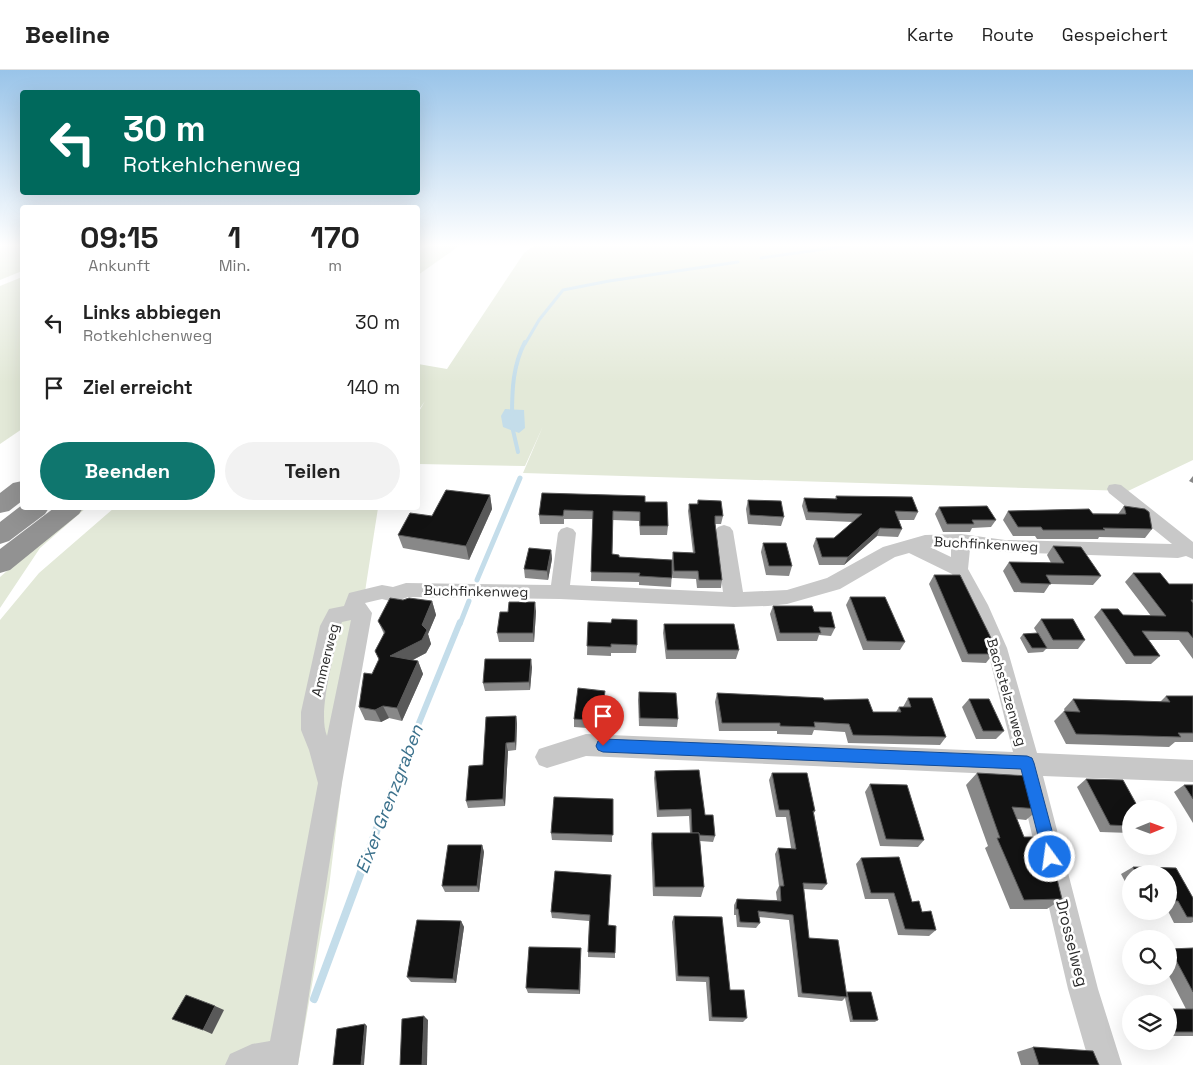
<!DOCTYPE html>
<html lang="de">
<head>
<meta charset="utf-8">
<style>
	body { margin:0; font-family:"Space Grotesk",sans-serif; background:#f2f2f2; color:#222; height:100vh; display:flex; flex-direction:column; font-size:19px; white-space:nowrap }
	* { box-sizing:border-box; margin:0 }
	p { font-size:16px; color:#767676 }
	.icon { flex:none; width:28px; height:28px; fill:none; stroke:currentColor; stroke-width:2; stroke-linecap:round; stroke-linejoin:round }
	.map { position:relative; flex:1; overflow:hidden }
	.drawer { position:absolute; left:20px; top:135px; width:400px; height:305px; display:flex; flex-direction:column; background:#fff; border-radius:5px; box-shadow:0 5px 20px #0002 }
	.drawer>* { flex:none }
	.guide { position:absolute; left:20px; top:20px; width:400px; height:105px; border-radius:5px; box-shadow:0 5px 20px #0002; background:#00695c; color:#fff; overflow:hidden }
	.needle { width:32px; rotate:89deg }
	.tools { position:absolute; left:1122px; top:730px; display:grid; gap:10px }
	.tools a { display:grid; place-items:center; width:55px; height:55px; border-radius:50%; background:#fff; box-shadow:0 5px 20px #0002; font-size:25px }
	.pin { position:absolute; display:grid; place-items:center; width:42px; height:42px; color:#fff; margin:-51px -21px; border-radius:50% 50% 50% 0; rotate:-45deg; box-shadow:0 0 5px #0007 }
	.pin .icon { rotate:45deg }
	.me { position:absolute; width:55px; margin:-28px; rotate:346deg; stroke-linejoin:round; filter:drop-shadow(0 0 4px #0008) }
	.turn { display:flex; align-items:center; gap:18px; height:105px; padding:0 20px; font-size:22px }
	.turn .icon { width:65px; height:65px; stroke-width:2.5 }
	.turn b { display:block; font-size:35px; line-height:42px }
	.eta { display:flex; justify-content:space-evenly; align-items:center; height:85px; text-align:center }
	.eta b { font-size:30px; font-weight:700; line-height:35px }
	.action { display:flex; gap:10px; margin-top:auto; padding:10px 20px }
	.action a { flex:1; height:58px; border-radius:30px; background:#0f766e; color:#fff; font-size:20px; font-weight:700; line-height:58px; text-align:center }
	.action a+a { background:#f2f2f2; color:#222 }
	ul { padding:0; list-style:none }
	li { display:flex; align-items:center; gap:15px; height:65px; padding:0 20px }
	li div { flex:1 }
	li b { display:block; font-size:19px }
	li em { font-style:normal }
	header { display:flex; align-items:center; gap:30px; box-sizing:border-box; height:70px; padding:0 25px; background:#fff; border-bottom:1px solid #e0e0e0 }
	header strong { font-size:24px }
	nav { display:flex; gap:28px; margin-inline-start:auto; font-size:18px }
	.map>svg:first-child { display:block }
</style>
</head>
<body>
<header>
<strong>Beeline</strong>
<nav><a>Karte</a><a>Route</a><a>Gespeichert</a></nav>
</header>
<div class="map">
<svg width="1193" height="995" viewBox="0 0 1193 995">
	<rect width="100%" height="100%" fill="#fff"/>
	<!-- green -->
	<g fill="#e3e9d8">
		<path d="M0 174H22V201L0 210Z"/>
		<path d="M430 174H462L418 205V182Z"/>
		<path d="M536 174H1193V390L1128 421 523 403 543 356 525 396 418 394V343L425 331 418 341V294L447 299 524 183Z"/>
		<path d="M22 207V359L0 374V216Z"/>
		<path d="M80 438H86L40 478 0 538V507Z"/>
		<path d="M114 438H378L366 515 329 817 298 995H0V550L39 503Z"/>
	</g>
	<!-- water -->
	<path fill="#c4ddea" d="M505 339 524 340 525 358 519 363 503 357 501 346Z"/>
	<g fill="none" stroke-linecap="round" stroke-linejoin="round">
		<!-- stream-far4 -->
		<g stroke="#c4ddea" stroke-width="3">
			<path d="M761 188 860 174"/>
			<path d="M525 274 539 250 563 220 609 211 738 192"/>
		</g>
		<!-- stream-far3 -->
		<g stroke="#c4ddea" stroke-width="4">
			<path d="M512 345C512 319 513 295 525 272"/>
			<path d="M512 356 518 382"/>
		</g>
		<!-- stream-far2 -->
		<g stroke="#c4ddea" stroke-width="5">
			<path d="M477 510 520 408"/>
			<path d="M460 554 469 531"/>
		</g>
		<!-- stream-far1 -->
		<path stroke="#c4ddea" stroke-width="6" d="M380 749 460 552"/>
		<!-- stream -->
		<path stroke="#c4ddea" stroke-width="8" d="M314 929 381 748"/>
		<!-- street -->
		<path fill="#c8c8c8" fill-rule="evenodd" d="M1115 414 1121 415 1193 472V489L1186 486 1178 488 1005 482 970 479 968 499 988 535 1007 578 1037 683 1193 690V712L1043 706 1098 919 1122 995H1090L1068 919 1018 705 586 686 547 698 539 695 535 687 539 679 586 664 1013 682 987 578 952 504 909 483 895 487 840 519 787 534 768 536 734 537 560 529 408 527 394 532 382 529 365 533 372 543 342 713 298 995H225L230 984 252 974 270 971 318 713 309 680 301 660V642L320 556 329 539 344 536 349 523 382 515 393 517 406 513 551 515 558 463 561 459 567 457 573 459 576 463 570 515 723 522 715 461 718 457 724 455 730 457 733 461 743 522 787 520 827 508 883 477 925 465 961 464 1005 470 1172 474 1109 423 1107 419 1109 415ZM944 476 951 477V487L930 477ZM351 550 327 666C317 642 335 584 340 556L342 552Z"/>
		<!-- highway -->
		<g fill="#929292" fill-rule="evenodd">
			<path d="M22 411V431L9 441 0 443V423L13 413Z"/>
			<path d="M22 435V438H49L45 444 9 471 0 474V452Z"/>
			<path d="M54 438H83L79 444 10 500 0 503V479Z"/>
		</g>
	</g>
	<!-- wall -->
	<g fill="#888">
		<path d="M1193 406V413L1189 411Z"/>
		<path d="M542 423 645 432 668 456 667 465H640L639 451 613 450 612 484 619 487 672 490 673 482 693 483 688 441 689 434H697L698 430 723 446 721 454H715L722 510 721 518H697L696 509 673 508 672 503 671 517 639 515V512L591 511 593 449H564V454H540L539 445Z"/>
		<path d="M490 425 492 439 469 490 403 478 398 465Z"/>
		<path d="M836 426 918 442 914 450H899L902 459 898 467 877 466 844 495H819L813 476 816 468H834L853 452 806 450 802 436 804 428 835 429Z"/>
		<path d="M748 430 784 447 781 456 748 454 746 439Z"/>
		<path d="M1124 436 1152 459 1145 468 1099 467 1098 469H1037L1035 466H1013L1003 450 1008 441 1118 444Z"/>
		<path d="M939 437 996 450 991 457 972 458 970 462H943L935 444Z"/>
		<path d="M763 473 792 496 789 506 766 505 761 482Z"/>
		<path d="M1053 476 1101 506 1093 515 1050 514 1044 523 1014 522 1003 501 1009 492 1051 493 1047 485Z"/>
		<path d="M551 480 552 489 548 510 525 508 524 499Z"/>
		<path d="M1133 503 1169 514H1193V589L1179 570H1149L1160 586 1151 594H1126L1094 547 1101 539 1123 545 1151 546 1125 512Z"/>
		<path d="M934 505 992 570 988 574 993 584 986 593 962 592 929 514Z"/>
		<path d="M850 527 905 572 900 580H863L846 535Z"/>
		<path d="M403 530 432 531 436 545 428 564 431 574 426 583 413 590 418 591 423 604 402 651 389 648 381 652 365 650 359 637 379 590 375 581 384 564 378 551Z"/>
		<path d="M773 536 814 542 835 558 831 566 819 565 817 571H777L770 544Z"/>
		<path d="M536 541 534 572H499L497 563Z"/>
		<path d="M1041 549 1085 570 1078 579H1046L1043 582 1028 583 1020 568 1023 564 1037 563 1034 558Z"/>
		<path d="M588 552 637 575 636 583H611V586L587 585Z"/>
		<path d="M664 554 739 580 736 589H666L663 563Z"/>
		<path d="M532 597 530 620 485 621 483 613Z"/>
		<path d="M605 621V629L601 659 574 657V649Z"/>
		<path d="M639 622 678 649 677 657 639 656 638 630Z"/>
		<path d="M717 623 824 630 873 642H896L899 637H903L908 628 946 667 940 675 848 673 845 662 814 660 812 665 777 664V661H719L715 632Z"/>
		<path d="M1166 626H1193V672H1175L1169 677 1066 674 1054 651 1064 641H1065L1064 639 1073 629 1160 632Z"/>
		<path d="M969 629 1004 661 996 669H976L962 637Z"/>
		<path d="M516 646 517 654 516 680 508 681 505 736 468 738 466 731 483 695Z"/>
		<path d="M655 701 705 745 715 766 713 772 700 771 704 817 701 827 653 826 651 773 652 763H690L689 746 657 747 654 708Z"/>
		<path d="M772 703 815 741 814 743 827 814 822 820 804 819 809 868 846 922 878 950 875 952H850L845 928 842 931 798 927 789 850 759 847 760 853 756 858 737 857 736 845H734V835L737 829 777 830 776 822 779 816 775 784 778 778H791L786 747H776L769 710Z"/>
		<path d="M977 703 1039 739 1026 750 1017 749 1024 767 1062 829 1047 839H1010L985 778 988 776 966 715Z"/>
		<path d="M1086 709 1131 739V763L1100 762 1077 717Z"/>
		<path d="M870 714 924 770 918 777 880 776 865 722Z"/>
		<path d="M1184 715H1193V753L1174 722Z"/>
		<path d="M613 729 612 772 552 770 551 763Z"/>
		<path d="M482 775 484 782 479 822H445L442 816Z"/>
		<path d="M861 788 912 832 922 842 936 860 929 866 898 865 888 829H865L856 794Z"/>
		<path d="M1133 797 1176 798 1193 828V852L1191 853H1174L1168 841H1169V804H1131V823L1121 804Z"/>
		<path d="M555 801 608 855 615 883V888L588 887 589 851 552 848 551 842Z"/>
		<path d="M674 846 730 920 747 948 743 952 709 951 706 912 676 911 672 852Z"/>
		<path d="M461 851 464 857 456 913 411 912 407 907Z"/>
		<path d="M1193 878V966H1169V939H1186L1169 906V879Z"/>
		<path d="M581 883 580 924 528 923 526 918Z"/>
		<path d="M1033 977 1099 995H1021L1017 982Z"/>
	</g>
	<!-- shaded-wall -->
	<g fill="#595959">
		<path d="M490 425 492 439 469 490 466 476Z"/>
		<path d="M880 458 877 466 844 495 848 487Z"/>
		<path d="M551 480 552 489 548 510 547 501Z"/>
		<path d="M432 531 436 545 428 564 431 574 426 583 395 599 390 586 422 555Z"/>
		<path d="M535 532 536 541 534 572 533 563Z"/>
		<path d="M531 589 532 597 530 620 529 612Z"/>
		<path d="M418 591 423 604 402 651 397 638Z"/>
		<path d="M605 621V629L601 659V651Z"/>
		<path d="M383 636 389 648 381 652 375 640Z"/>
		<path d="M516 646 517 654 516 680 515 672Z"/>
		<path d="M506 673 508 681 505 736 503 729Z"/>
		<path d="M482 775 484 782 479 822 477 816Z"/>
		<path d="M461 851 464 857 456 913 453 909Z"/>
		<path d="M581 878V883L580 924 579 920Z"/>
		<path d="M215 936 224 940 212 964 203 960Z"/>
		<path d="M424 946 428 950 427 995H422Z"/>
		<path d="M365 954 367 956 364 995H361Z"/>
	</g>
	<!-- building -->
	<g fill="#121212" stroke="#595959">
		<path d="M446 420 490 425 466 476 398 465 410 443 432 446Z"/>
		<path d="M542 423 645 426V432H667L668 456H640V442L613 441 612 484 619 485V487L672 490V508L639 506 640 503 591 502 593 441 564 440 563 446 539 445Z"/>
		<path d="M836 426 912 427 918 442 895 441 902 459 880 458 848 487H822L816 468H834L862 444 808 442 804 428 837 429Z"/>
		<path d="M698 430 721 431 723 446H715V453L722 510H699L698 501H674L673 482 695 483 689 434H698Z"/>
		<path d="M748 430 781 431 784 447 750 445Z"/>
		<path d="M987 436 996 450H972L974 454H947L939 437Z"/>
		<path d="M1124 436 1145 439 1149 442 1152 459 1103 458 1105 460H1043L1041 457H1018L1008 441 1089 439 1093 444H1126Z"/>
		<path d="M763 473H786L792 496H769Z"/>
		<path d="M1053 476 1081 477 1101 506 1046 505 1051 514 1021 513 1009 492 1064 493Z"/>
		<path d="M529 478 551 480 547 501 524 499Z"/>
		<path d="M1133 503H1160L1169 514H1193V530H1191L1193 533V568L1188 562 1142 561 1160 586H1134L1101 539H1118L1123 545 1166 546Z"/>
		<path d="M934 505H960L992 570H986L993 584H968Z"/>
		<path d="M850 527H885L905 572 867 571Z"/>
		<path d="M390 528 403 530 409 528 432 531 422 555 427 560 422 570 390 586 418 591 397 638 383 636 375 640 359 637 364 603 372 604 379 589 375 581 385 562 378 551Z"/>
		<path d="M509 532H535L533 563H497L500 542H508Z"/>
		<path d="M773 536H812L814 542H831L835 558 819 557 821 563H780Z"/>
		<path d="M612 549 637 550V575L611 574V577L587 576 588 552 611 553Z"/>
		<path d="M1041 549H1073L1085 570H1053Z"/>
		<path d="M664 554H734L739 580H667Z"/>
		<path d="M1038 563 1047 578H1032L1023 564Z"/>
		<path d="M485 589H531L529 612 483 613Z"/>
		<path d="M578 618 605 621 601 651 574 649Z"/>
		<path d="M639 622 676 623 678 649 640 648Z"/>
		<path d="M717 623 823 628 824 630 868 629 873 642H901L899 637H911L908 628H932L946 667 853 665 849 654 814 652 815 657 780 656V653H722Z"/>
		<path d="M1166 626H1193V663H1178L1181 667 1076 664 1064 641 1080 642 1073 629 1170 632Z"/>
		<path d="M969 629H989L1004 661H983Z"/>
		<path d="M516 646 515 672 506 673 503 729 466 731 469 696 483 695 486 647Z"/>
		<path d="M699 700 705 745H713L715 766 699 765V763H692L691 739 659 740 655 701Z"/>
		<path d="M772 703H807L815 741H813L827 814 803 813 809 868 838 870 847 927 802 923 793 845 758 841 760 853 740 852 738 839H736L737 829 781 831 780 816H784L778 778 796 779 789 740H779Z"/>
		<path d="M977 703 1029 706 1039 739 1012 737 1024 767H1042L1052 789 1062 829 1024 830 997 768H1000Z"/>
		<path d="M1086 709 1123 710 1139 739H1131V756L1110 755Z"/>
		<path d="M870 714 907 715 924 770 886 769Z"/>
		<path d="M1184 715H1193V729Z"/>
		<path d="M554 727 613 729V765L551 763Z"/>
		<path d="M652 763H699L704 817H655Z"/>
		<path d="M448 775H482L477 816H442Z"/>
		<path d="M899 787 912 832 919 831 922 842 931 841 936 860 905 859 894 823H871L861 788Z"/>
		<path d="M1133 797 1176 798 1193 828V847H1187L1178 831H1169V804H1136Z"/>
		<path d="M555 801 611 805 608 855 616 856 615 883 588 882 590 845 551 842Z"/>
		<path d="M674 846 722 847 730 920H744L747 948 712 947 709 907 678 906Z"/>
		<path d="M417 850 461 851 453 909 407 907Z"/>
		<path d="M529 877 581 878 579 920 526 918Z"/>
		<path d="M1193 878V922L1170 879Z"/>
		<path d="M847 922H871L878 950H853Z"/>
		<path d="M186 925 215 936 203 960 172 949Z"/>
		<path d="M1169 939H1193V962H1172L1169 956Z"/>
		<path d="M424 946 422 995H400L402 949Z"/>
		<path d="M365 954 361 995H333L337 959Z"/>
		<path d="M1033 977 1093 981 1099 995H1039Z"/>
	</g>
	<!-- sky -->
	<linearGradient id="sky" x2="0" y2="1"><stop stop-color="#99c4e9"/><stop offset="0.56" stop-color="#fff"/><stop offset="1" stop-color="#fff" stop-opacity="0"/></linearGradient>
	<rect width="1193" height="313" fill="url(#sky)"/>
	<!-- route -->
	<path fill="#1a73e8" stroke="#114b97" d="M603 669 1027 686 1032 688 1034 693 1059 787 1056 793 1050 795 1045 793 1021 699 603 682 598 680 596 676 598 671Z"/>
	<g text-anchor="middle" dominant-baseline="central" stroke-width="5" stroke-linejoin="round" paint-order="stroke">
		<!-- street labels -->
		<g font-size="14" fill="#2b2b2b" stroke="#fff">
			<text transform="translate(986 474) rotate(3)">Buchfinkenweg</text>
			<text transform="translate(476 521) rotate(1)">Buchfinkenweg</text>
			<text transform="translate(325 590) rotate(-76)">Ammerweg</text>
			<text transform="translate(1007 622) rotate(74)">Bachstelzenweg</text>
		</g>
		<!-- near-street labels -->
		<g font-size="16" fill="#2b2b2b" stroke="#fff">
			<text transform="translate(1072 873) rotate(76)">Drosselweg</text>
		</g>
		<!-- near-water labels -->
		<g font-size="18" font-style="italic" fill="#3b718c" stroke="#fff">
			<text transform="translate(389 729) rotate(-69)">Eixer Grenzgraben</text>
		</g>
	</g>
</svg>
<div class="tools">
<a><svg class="needle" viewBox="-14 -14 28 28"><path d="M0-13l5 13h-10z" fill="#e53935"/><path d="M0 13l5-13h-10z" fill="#767676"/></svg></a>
<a><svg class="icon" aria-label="sound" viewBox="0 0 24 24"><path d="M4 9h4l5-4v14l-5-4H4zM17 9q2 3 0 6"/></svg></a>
<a><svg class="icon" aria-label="search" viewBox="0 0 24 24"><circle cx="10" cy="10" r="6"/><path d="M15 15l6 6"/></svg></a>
<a><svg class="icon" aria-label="layers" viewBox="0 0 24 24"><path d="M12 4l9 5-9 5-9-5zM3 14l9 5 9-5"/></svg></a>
</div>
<div class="pin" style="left:603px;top:676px;background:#d93025"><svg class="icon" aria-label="arrive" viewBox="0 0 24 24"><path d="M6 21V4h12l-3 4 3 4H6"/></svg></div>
<svg class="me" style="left:1050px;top:787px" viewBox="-20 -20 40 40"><circle r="17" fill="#1a73e8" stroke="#fff" stroke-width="3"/><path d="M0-11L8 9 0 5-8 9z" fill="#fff"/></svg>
<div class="guide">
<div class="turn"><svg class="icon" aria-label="left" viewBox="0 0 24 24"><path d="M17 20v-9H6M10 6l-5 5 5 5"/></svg><div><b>30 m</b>Rotkehlchenweg</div></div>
</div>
<section class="drawer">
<div class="eta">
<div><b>09:15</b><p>Ankunft</p></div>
<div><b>1</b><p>Min.</p></div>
<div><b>170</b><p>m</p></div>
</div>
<ul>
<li><svg class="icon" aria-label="left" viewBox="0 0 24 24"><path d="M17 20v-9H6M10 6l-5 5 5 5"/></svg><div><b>Links abbiegen</b><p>Rotkehlchenweg</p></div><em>30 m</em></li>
<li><svg class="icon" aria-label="arrive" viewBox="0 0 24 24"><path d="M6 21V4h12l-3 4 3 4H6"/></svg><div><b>Ziel erreicht</b></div><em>140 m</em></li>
</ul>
<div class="action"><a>Beenden</a><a>Teilen</a></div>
</section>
</div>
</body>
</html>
